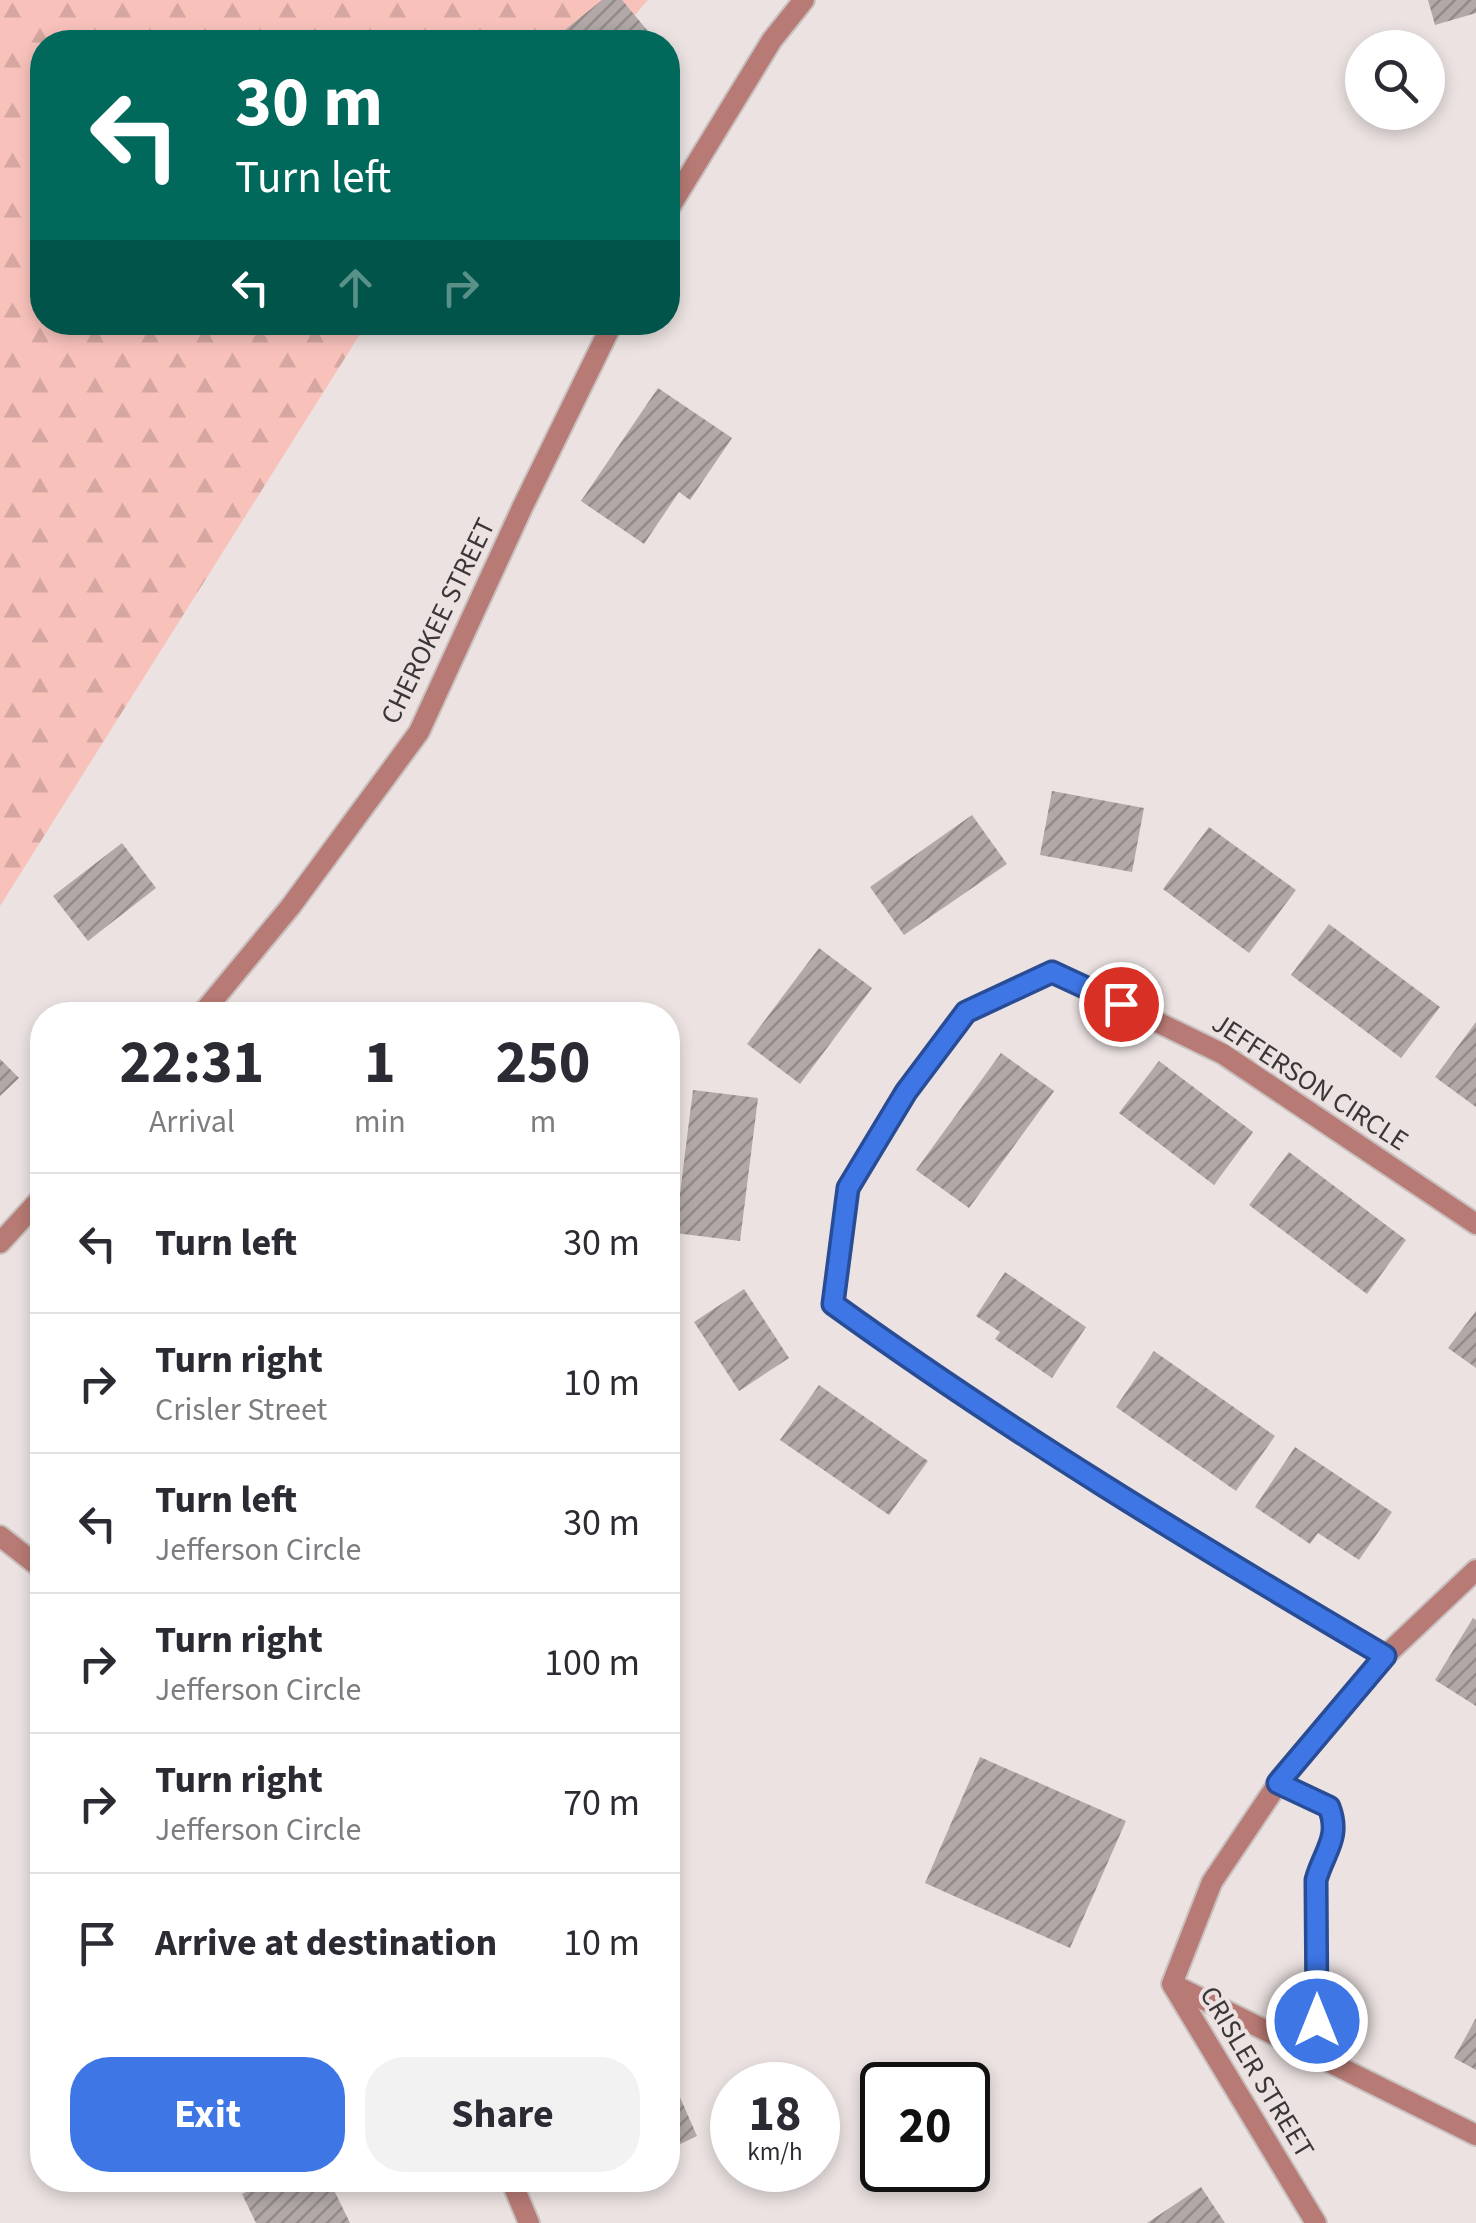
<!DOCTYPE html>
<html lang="en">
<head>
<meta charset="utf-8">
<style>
	body { margin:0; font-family:"Source Sans 3",sans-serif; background:#f2f2f3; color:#2b2b33; height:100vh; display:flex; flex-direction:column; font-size:38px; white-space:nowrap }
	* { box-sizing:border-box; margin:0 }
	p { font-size:32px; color:#7c7c81 }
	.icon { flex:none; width:55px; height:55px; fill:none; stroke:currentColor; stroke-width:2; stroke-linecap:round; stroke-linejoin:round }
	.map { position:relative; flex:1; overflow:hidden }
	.side { position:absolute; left:30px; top:1002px; width:650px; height:1190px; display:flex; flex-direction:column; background:#fff; border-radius:40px; box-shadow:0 5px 15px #0003 }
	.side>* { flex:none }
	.hud { position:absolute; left:30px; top:30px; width:650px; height:305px; border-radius:40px; box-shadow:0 5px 15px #0003; background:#00695c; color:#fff; overflow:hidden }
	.tools { position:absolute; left:1345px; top:30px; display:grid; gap:20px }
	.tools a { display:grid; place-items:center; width:100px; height:100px; border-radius:50%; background:#fff; box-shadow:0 5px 15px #0003; font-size:50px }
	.speed { position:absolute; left:710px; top:2062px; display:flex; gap:20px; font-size:50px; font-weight:700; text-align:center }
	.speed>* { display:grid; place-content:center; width:130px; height:130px; border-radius:50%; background:#fff; box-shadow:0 5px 15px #0003; line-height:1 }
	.speed small { font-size:25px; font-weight:400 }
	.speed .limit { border:5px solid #111; border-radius:15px; background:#fff; color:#111 }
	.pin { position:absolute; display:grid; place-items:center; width:85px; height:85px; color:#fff; margin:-42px; border:5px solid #fff; border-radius:50%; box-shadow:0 2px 10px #0007 }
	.me { position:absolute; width:110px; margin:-55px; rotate:0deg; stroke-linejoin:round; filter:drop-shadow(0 0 8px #0008) }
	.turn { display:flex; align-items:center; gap:35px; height:210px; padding:0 40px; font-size:45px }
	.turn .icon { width:130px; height:130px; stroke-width:2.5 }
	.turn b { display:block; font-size:70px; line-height:85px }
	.lanes { display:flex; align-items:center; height:95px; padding:0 40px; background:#0003; justify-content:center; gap:50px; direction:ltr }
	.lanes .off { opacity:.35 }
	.eta { display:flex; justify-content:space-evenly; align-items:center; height:170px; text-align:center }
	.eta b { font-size:60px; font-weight:700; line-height:70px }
	.cta { display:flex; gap:20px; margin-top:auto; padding:20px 40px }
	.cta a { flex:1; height:115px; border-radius:40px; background:#3e76e6; color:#fff; font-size:40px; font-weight:700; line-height:115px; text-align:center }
	.cta a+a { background:#f2f2f3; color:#2b2b33 }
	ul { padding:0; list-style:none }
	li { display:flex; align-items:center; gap:30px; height:140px; padding:0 40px; border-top:2px solid #e1e1e2 }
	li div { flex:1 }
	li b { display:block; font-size:38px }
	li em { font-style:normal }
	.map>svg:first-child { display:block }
</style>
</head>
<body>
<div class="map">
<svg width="1476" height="2223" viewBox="0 0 1476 2223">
	<defs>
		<pattern id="forest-firs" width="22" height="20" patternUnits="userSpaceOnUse" patternTransform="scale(2.5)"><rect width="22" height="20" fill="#f8c2bb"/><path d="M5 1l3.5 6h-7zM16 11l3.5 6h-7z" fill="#d6a7a1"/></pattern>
		<pattern id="building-hatch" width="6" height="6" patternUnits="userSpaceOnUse" patternTransform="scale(2.5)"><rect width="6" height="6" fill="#b1a8a7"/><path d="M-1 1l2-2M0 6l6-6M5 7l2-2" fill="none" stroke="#918a89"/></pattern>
	</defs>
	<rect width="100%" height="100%" fill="#ebe2e1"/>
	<!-- forest -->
	<path fill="url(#forest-firs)" d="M0 0H648L611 42H42V322L367 323 0 906Z"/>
	<!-- building -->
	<g fill="url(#building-hatch)">
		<path d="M602 0H622L657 42H550Z"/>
		<path d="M1428 0H1476V13L1435 25Z"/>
		<path d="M658 388 732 438 690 500 679 492 644 544 581 501Z"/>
		<path d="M1052 791 1144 808 1132 872 1040 855Z"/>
		<path d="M972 815 1007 864 904 935 870 887Z"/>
		<path d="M1209 827 1296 890 1249 953 1163 889Z"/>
		<path d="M122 843 156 888 88 941 53 896Z"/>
		<path d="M1329 924 1440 1007 1401 1058 1291 975Z"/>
		<path d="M819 948 872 988 800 1084 747 1044Z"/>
		<path d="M1476 1022V1107L1435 1077Z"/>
		<path d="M1001 1053 1054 1091 969 1208 916 1170Z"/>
		<path d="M0 1059 19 1078 0 1096Z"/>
		<path d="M1159 1061 1253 1132 1214 1185 1119 1113Z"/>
		<path d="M693 1090 758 1098 740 1241 675 1233Z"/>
		<path d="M1289 1152 1406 1240 1367 1294 1249 1205Z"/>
		<path d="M1005 1272 1086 1327 1052 1378 995 1339 1000 1332 976 1316Z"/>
		<path d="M744 1289 789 1358 739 1391 694 1322Z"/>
		<path d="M1476 1311V1368L1448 1348Z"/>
		<path d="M1154 1351 1275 1436 1236 1491 1116 1407Z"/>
		<path d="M819 1385 928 1461 889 1515 780 1440Z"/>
		<path d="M1295 1447 1392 1512 1359 1560 1318 1533 1310 1544 1255 1507Z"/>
		<path d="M1473 1618 1476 1620V1706L1435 1680Z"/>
		<path d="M980 1757 1126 1821 1070 1948 925 1883Z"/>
		<path d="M42 1859V1880L32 1867Z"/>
		<path d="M1476 2018V2070L1454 2058Z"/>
		<path d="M668 2070 697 2136 668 2150Z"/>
		<path d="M257 2180H329L350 2223H256L242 2194 259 2186Z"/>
		<path d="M1201 2187 1225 2223H1147Z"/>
	</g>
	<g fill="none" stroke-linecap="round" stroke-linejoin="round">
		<defs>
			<path id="lane" d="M1278 1783 1329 1807C1341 1838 1324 1851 1316 1880L1317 2056"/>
			<g id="street">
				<path d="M668 210 772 40 804 0"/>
				<path d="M201 1015 291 906 419 732 522 508 613 322"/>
				<path d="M0 1243 42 1197"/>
				<path d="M0 1536 42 1569"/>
				<path d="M1385 1656C1197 1544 1010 1432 833 1304L849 1188 906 1091 966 1013 1052 971 1223 1054 1476 1224"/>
				<path d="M1174 1985 1476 2135"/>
				<path d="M511 2180 529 2223"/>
				<path d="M1316 2223 1172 1984 1212 1882 1283 1776 1385 1656 1476 1570"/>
			</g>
		</defs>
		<!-- lane casing -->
		<use href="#lane" stroke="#c8c0bf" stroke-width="21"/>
		<!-- street casing -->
		<use href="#street" stroke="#c8c0bf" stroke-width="24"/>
		<!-- lane -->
		<use href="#lane" stroke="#b87a74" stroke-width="18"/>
		<!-- street -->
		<use href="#street" stroke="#b87a74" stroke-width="20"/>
	</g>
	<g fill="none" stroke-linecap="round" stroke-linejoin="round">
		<defs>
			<path id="route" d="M1121 1004 1052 972 966 1012 906 1092 848 1188 833 1304C1010 1432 1197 1545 1385 1656L1278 1783 1329 1807C1341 1838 1324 1851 1316 1880L1317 2021"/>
		</defs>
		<!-- route casing -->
		<use href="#route" stroke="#284d96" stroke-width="25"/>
		<!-- route -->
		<use href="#route" stroke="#3e76e6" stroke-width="18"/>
	</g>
	<g text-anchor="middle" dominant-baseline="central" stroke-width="8" stroke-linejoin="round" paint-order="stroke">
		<!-- street labels -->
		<g font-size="28" fill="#3b3737" stroke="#ebe2e1">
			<text transform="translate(438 621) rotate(-64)">CHEROKEE STREET</text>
			<text transform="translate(1310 1082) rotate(33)">JEFFERSON CIRCLE</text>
			<text transform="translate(1257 2072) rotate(59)">CRISLER STREET</text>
		</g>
	</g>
</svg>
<div class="tools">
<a><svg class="icon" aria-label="search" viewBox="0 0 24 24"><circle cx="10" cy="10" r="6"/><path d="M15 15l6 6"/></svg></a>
</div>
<div class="speed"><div>18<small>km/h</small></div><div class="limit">20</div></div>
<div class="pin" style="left:1121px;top:1004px;background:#d93025"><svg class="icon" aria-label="arrive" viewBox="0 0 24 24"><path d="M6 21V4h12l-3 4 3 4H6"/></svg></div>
<svg class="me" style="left:1317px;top:2021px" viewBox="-20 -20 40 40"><circle r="17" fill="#3e76e6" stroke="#fff" stroke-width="3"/><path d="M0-11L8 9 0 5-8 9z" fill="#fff"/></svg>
<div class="hud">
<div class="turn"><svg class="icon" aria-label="left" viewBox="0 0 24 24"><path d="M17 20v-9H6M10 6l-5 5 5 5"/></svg><div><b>30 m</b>Turn left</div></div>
<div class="lanes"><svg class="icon" aria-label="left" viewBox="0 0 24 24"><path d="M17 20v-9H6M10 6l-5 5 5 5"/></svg><svg class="icon off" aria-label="ahead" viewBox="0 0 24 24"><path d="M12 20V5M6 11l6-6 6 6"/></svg><svg class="icon off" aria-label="right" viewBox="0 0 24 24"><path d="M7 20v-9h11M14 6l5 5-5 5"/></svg></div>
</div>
<section class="side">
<div class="eta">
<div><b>22:31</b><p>Arrival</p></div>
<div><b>1</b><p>min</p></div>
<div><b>250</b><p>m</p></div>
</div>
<ul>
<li><svg class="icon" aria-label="left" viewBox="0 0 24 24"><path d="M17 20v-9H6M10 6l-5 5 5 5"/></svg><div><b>Turn left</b></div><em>30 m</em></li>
<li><svg class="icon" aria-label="right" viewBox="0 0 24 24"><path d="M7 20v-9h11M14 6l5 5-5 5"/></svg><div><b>Turn right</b><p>Crisler Street</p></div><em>10 m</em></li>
<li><svg class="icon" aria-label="left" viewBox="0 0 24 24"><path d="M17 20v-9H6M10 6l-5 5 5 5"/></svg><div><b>Turn left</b><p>Jefferson Circle</p></div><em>30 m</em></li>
<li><svg class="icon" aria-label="right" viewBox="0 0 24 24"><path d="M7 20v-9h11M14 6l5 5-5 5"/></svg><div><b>Turn right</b><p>Jefferson Circle</p></div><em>100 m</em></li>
<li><svg class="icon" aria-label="right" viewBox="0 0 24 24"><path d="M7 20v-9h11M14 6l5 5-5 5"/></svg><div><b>Turn right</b><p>Jefferson Circle</p></div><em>70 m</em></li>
<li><svg class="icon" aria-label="arrive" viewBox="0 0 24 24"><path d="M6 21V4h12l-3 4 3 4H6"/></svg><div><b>Arrive at destination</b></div><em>10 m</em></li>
</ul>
<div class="cta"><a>Exit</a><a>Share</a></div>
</section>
</div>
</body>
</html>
